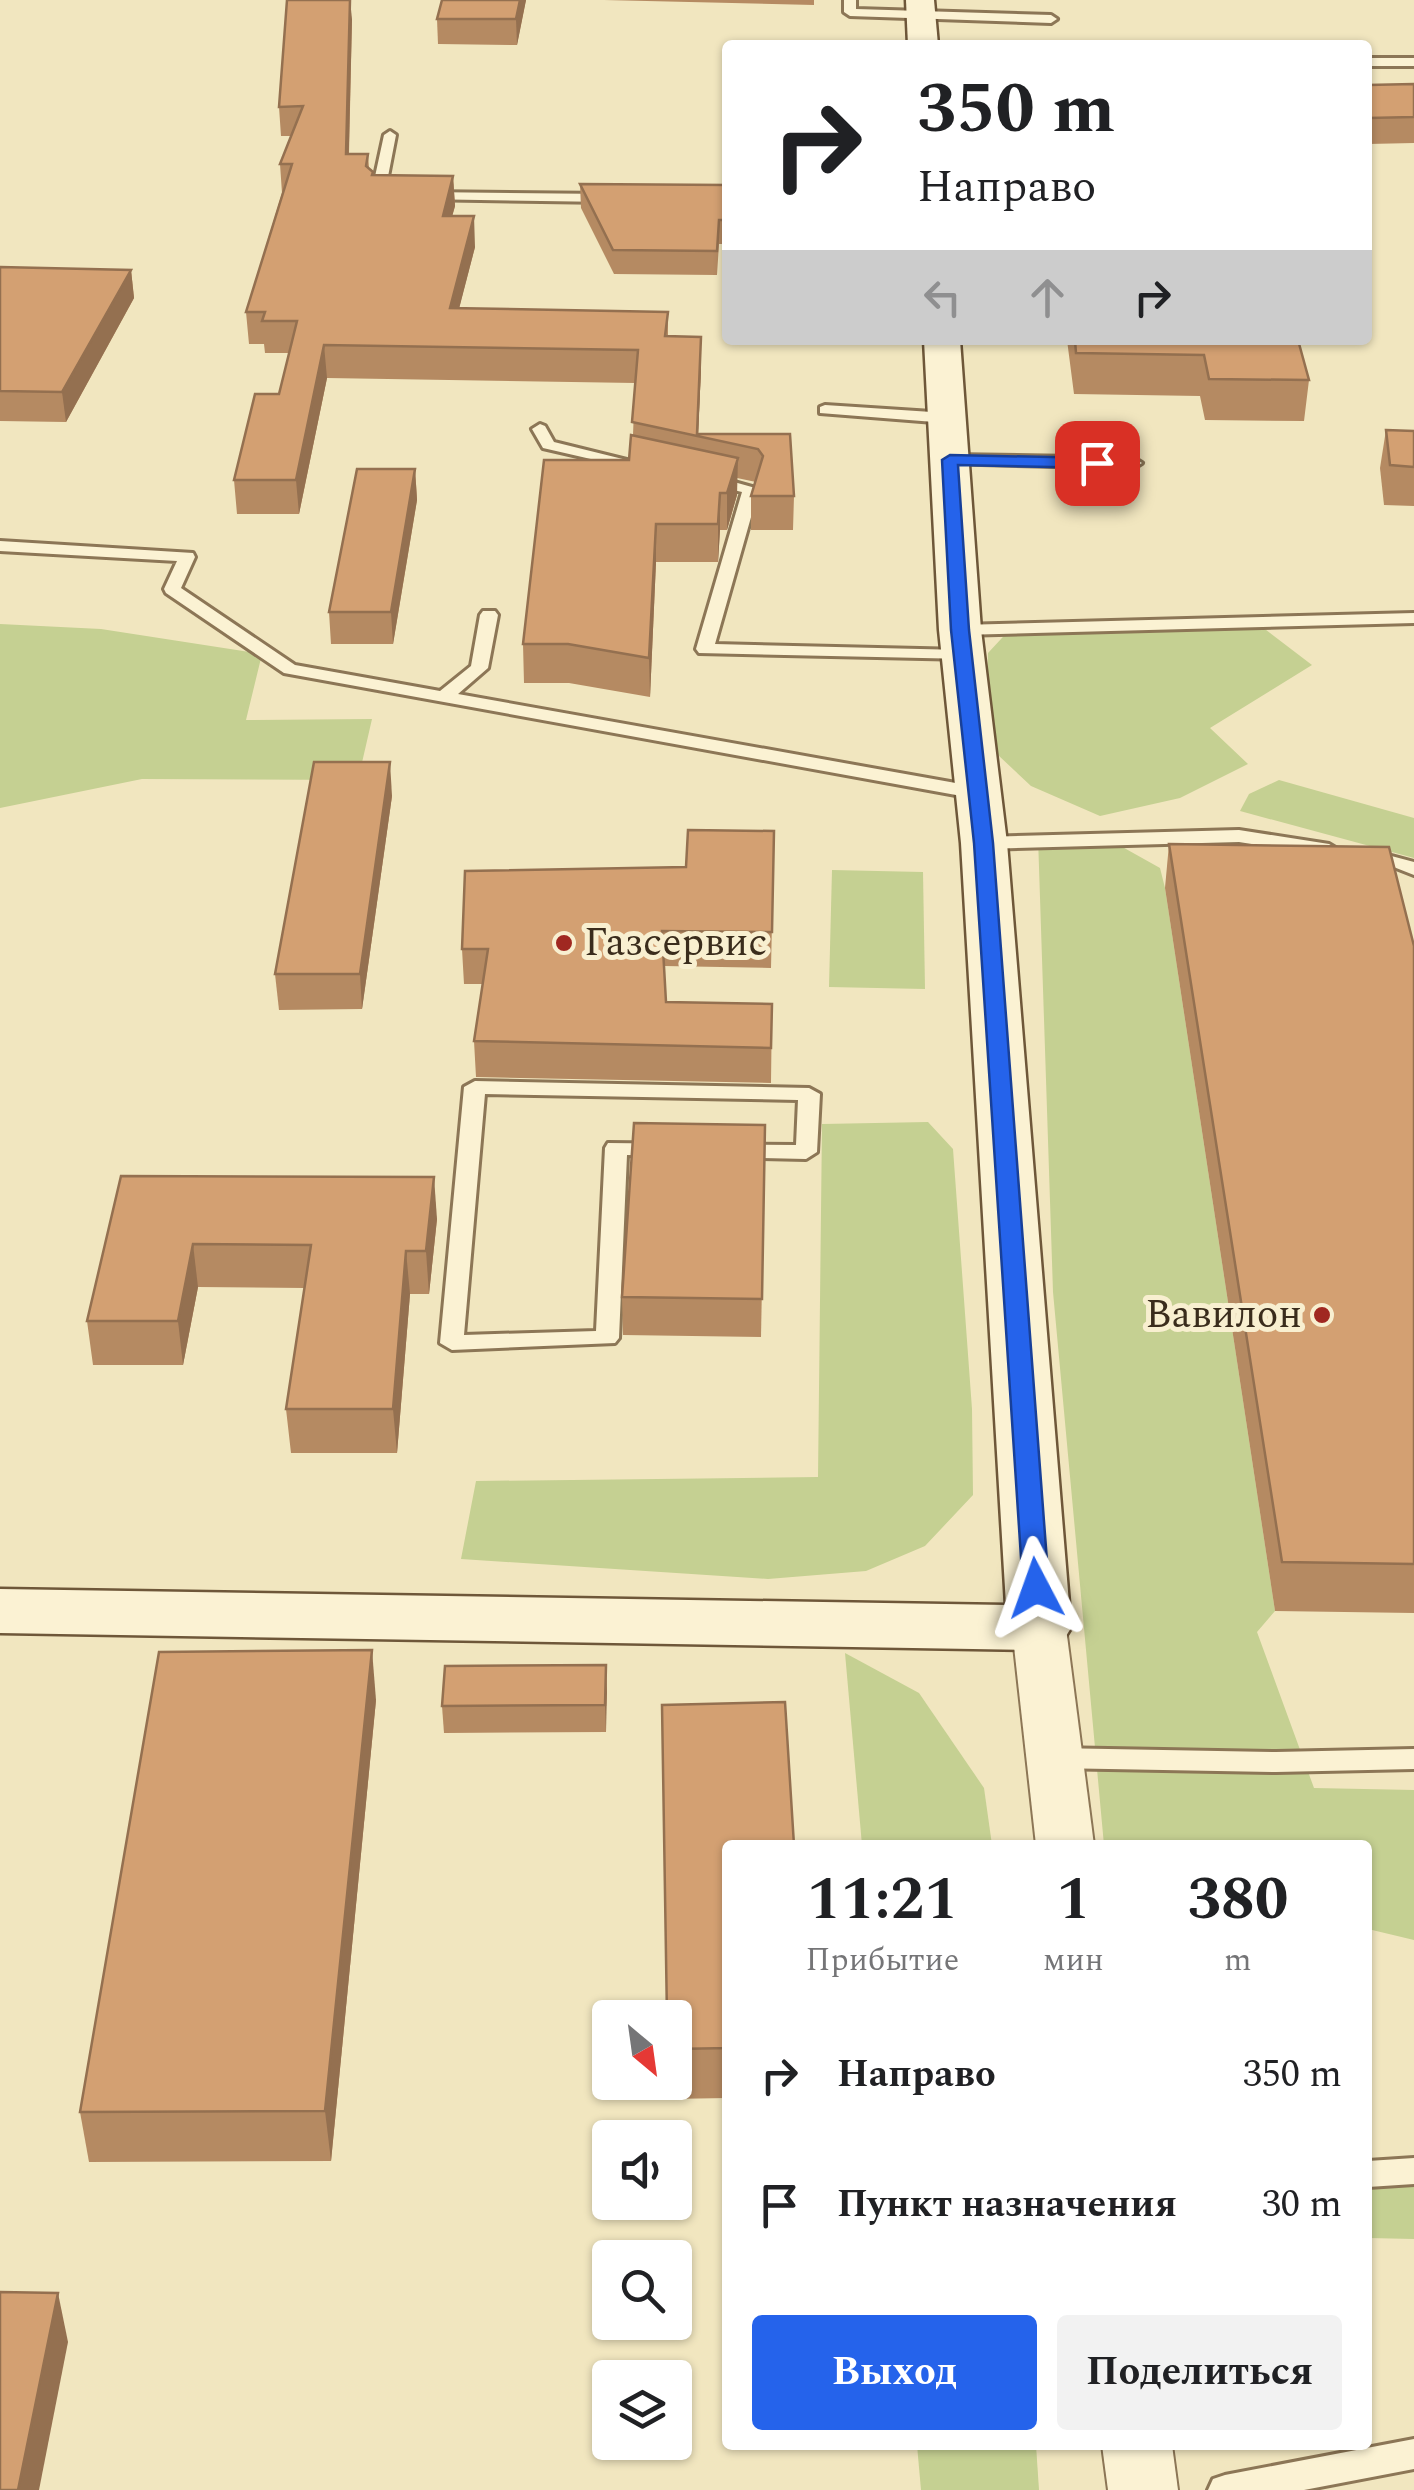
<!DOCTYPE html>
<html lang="ru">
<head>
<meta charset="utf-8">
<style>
	body { margin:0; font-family:Spectral,serif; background:#f2f2f2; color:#202124; height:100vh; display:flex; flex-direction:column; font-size:38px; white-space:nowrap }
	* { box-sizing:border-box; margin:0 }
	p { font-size:32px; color:#757577 }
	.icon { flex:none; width:55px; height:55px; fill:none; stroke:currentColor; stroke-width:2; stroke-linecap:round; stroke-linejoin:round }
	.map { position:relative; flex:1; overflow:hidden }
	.details { position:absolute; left:722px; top:1840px; width:650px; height:610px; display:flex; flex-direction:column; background:#fff; border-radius:10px; box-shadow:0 2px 8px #0004 }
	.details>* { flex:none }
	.guide { position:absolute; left:722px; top:40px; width:650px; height:305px; border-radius:10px; box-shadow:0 2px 8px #0004; background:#fff; color:#202124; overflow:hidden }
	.needle { width:65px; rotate:151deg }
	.buttons { position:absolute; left:592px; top:2000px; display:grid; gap:20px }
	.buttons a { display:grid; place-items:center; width:100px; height:100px; border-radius:10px; background:#fff; box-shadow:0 2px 8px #0004; font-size:50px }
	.pin { position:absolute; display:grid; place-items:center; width:85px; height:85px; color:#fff; margin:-42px; border-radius:20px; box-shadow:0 5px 15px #0006 }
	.me { position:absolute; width:110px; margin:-55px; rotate:356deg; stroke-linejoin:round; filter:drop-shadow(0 0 8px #0008) }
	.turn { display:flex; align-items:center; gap:35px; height:210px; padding:0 30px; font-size:45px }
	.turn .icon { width:130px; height:130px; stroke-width:2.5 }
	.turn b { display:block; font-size:70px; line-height:85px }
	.lanes { display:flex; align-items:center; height:95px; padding:0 30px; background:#0003; justify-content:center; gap:50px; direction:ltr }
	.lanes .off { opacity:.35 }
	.eta { display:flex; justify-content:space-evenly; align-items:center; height:170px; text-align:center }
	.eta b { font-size:60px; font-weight:700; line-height:70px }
	.cta { display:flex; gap:20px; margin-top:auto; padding:20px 30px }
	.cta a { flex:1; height:115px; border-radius:10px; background:#2563eb; color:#fff; font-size:40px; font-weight:700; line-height:115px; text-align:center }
	.cta a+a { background:#f2f2f2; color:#202124 }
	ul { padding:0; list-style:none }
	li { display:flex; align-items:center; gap:30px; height:130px; padding:0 30px }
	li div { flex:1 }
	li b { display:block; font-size:38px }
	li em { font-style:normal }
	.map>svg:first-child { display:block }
</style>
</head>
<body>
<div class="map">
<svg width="1414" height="2490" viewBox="0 0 1414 2490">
	<rect width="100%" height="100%" fill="#f1e6bf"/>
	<!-- green -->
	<g fill="#c5d092">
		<path d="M1253 620 1312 665 1210 728 1248 764 1180 798 1100 816 1031 786 998 755 987 700 988 653 1014 625Z"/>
		<path d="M0 624 101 629 262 654 246 720 372 719 358 780 142 779 0 808Z"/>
		<path d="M1279 780 1414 818V858L1240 811 1249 794Z"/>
		<path d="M1101 835 1160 868 1165 888 1275 1611 1257 1632 1314 1788 1414 1790V1940L1368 1929V1845H1104L1053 1292 1038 837Z"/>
		<path d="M832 870 923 872 925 989 829 987Z"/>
		<path d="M928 1122 953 1149 972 1409 973 1495 925 1546 866 1571 768 1579 461 1559 476 1481 818 1477 822 1124Z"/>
		<path d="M845 1653 919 1693 984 1788 992 1845H862Z"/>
		<path d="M1368 2186 1414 2187V2239L1368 2238Z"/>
		<path d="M917 2445H1036L1039 2490H921Z"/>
	</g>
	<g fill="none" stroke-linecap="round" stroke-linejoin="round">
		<defs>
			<g id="service">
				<path d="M844 0H856V9L1051 15 1057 19 1051 23 850 16 844 12Z"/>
				<rect x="1368" y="58" width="46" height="8"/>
				<path d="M390 131 396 135 385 192 395 196 378 199 371 195 384 135Z"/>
				<path d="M425 192 608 194 615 198 608 202 420 199V193Z"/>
				<path d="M825 405 947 413 955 418 947 423 820 413V407Z"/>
				<path d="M540 424 545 426 554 442 651 466 643 471 543 448 532 429Z"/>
				<path d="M950 455 1134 458 1142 463 1134 468 944 463V457Z"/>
				<path d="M709 475 759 489 715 644 962 650 968 651V659L699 653 696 649 742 492 703 483V477Z"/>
				<path d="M0 541 193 553 195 557 181 588 295 665 440 691 471 666 480 615 483 611H495L498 615 488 668 458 694 978 787 987 793 978 799 284 673 166 593 164 589 177 561 0 551Z"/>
				<path d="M1414 613V623L960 635 951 630 960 625Z"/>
				<path d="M1239 830 1329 844 1339 850 1329 856 1239 842 984 849 974 843 984 837Z"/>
				<path d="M1365 849 1414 862V875L1386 864 1358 859 1355 855Z"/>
				<path d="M475 1081 809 1088 820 1094 817 1152 806 1159 627 1155 619 1338 615 1343 452 1350 440 1343 464 1087ZM485 1094 798 1100 796 1145 608 1143 605 1148 596 1331 464 1335Z"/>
				<path d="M1054 1748 1276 1752 1414 1749V1769L1276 1772 1054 1768 1044 1765 1041 1758 1044 1751Z"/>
				<path d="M1414 2158V2184L1368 2187V2161Z"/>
				<path d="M1414 2439V2469L1304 2490H1208L1213 2479 1225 2475Z"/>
			</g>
			<g id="minor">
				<path d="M1039 1609 1058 1614 1066 1628 1094 1845H1036L1012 1628 1020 1614Z"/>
				<path d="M1102 2445H1172L1178 2490H1108Z"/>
			</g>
			<g id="secondary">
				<path d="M906 0H934L938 45H908Z"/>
				<path d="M924 340H960L981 630 1007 843 1071 1628 1061 1644 1039 1650 0 1633V1589L1006 1605 961 843 939 630Z"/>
			</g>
		</defs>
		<!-- service casing -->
		<use href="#service" stroke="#8c7656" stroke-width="6"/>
		<!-- minor casing -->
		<use href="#minor" stroke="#8c7656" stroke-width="4"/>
		<!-- secondary casing -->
		<use href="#secondary" stroke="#6e5739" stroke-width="5"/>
		<!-- service -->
		<use href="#service" fill="#fbf2d3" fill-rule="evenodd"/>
		<!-- minor -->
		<use href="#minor" fill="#fbf2d3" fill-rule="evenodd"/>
		<!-- secondary -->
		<use href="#secondary" fill="#fbf2d3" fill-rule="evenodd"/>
	</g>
	<!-- wall -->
	<g fill="#b58a62">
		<path d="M442 0H526L517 45 438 44 437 19Z"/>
		<path d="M604 0H814V5Z"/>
		<path d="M352 19 349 154H368L369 168 373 172 374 175 453 176 455 206 452 216 475 247 459 308 668 312V337L701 369 698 434H790L794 496 793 530H751V496L756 482 737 478V495L727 530H720L718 562H656L650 697 569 683H524L523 644 629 460 633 435 635 383 327 378 299 514H237L234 480 279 394 289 353H265L264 344H249L246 312 282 193 280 164 291 136H281L279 107Z"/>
		<path d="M1414 84V143L1368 144V85Z"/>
		<path d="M580 184 728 185V244H719L717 275 614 274 581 208Z"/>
		<path d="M0 267 131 270 134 298 66 422 0 421Z"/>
		<path d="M1067 340H1298L1309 380 1304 421 1205 420 1200 396 1074 394Z"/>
		<path d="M1386 430 1414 431V506L1384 505 1380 468Z"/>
		<path d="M415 469 417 500 393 644H331L329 612Z"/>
		<path d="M392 796 362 1009 279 1010 275 974Z"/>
		<path d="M774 831 771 968 664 966 666 1002 772 1004 771 1083 476 1077 474 1041 483 984H464L462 949 686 867Z"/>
		<path d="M1169 844 1414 946V1613L1275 1611 1165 888Z"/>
		<path d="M765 1125 761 1337 623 1335 622 1297Z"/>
		<path d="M121 1176 437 1219 429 1294H410L397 1453H291L286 1409 305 1288 198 1287 183 1365H93L87 1321Z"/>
		<path d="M606 1665V1732L444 1733 442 1706Z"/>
		<path d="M376 1700 331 2161 89 2162 80 2112Z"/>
		<path d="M728 1845V2098L668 2099V2082H675V2018Z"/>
	</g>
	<!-- shaded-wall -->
	<g fill="#947050">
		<path d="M350 0 352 19 348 184 346 154Z"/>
		<path d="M520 0H526L517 45 516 19Z"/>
		<path d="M453 176 455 206 444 246 443 216Z"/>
		<path d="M474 216 475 247 451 340 450 308Z"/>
		<path d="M131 270 134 298 66 422 62 392Z"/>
		<path d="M701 337V369L698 436H697Z"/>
		<path d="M324 345 327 378 299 514 296 480Z"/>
		<path d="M738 458 737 495 727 530V493Z"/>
		<path d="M415 469 417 500 393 644 391 612Z"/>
		<path d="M720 493V530L718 562V524Z"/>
		<path d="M656 524V562L650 697 649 658Z"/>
		<path d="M390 762 392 796 362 1009 360 974Z"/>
		<path d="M434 1177 437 1219 429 1294 426 1251Z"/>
		<path d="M193 1244 198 1287 183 1365 178 1321Z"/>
		<path d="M406 1251 410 1294 397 1453 393 1409Z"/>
		<path d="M372 1650 376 1700 331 2161 325 2111Z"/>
		<path d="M606 1665 607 1692 606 1732 605 1705Z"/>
		<path d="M58 2293 68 2342 39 2490H18Z"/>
	</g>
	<!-- building -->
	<g fill="#d3a072" stroke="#947050" stroke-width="2.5">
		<path d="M287 0H350L346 154H368L366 166 373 172 372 175 453 176 443 216H474L450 308 668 312 665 336 701 337 697 434H790L794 496H751L763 456 758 449 632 422 638 350 324 345 296 480H234L255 394H279L297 321H262L265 312H246L292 164H280L303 106 279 107Z"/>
		<path d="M442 0H520L516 19H437Z"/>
		<path d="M1414 84V117L1368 118V85Z"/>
		<path d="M580 184 728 185V220H719L717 251 613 250Z"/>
		<path d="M0 267 131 270 62 392 0 391Z"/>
		<path d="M1075 340H1298L1309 380 1209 379 1204 355 1076 353Z"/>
		<path d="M1386 430 1414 431V467L1390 465Z"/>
		<path d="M631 435 738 458 727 493H720L718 524H656L649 658 568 644H523L544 460H629Z"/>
		<path d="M357 469H415L391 612H329Z"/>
		<path d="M314 762H390L360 974H275Z"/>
		<path d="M688 830 774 831 772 932 662 931 666 1002 772 1004 771 1048 474 1041 488 949H462L465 871 686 867Z"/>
		<path d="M1169 844 1389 847 1414 946V1564L1282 1562Z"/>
		<path d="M634 1123 765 1125 762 1299 622 1297Z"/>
		<path d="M121 1176 434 1177 426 1251H406L393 1409H286L311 1245 193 1244 178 1321H87Z"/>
		<path d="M372 1650 325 2111 80 2112 159 1652Z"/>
		<path d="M606 1665 605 1705 442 1706 445 1666Z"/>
		<path d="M785 1702 794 1845H728V2048L675 2049V2018H667L662 1705Z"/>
		<path d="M0 2292 58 2293 18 2490H0Z"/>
	</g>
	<!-- route -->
	<path fill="#2563eb" stroke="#184099" stroke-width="2.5" d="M950 455 1097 458 1105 463 1097 468 958 465 969 630 993 843 1049 1588 1045 1595H1027L1023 1588 974 843 951 630 942 460Z"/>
	<!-- markers -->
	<g fill="#a02821" stroke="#f8efd0" stroke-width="4">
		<circle cx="564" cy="943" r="10"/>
		<circle cx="1322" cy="1315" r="10"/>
	</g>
	<g text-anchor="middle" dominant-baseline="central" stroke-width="10" stroke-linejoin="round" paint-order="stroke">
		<!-- poi labels -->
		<g font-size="40" fill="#3a2c1c" stroke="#f8efd0" text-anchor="start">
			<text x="584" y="943">Газсервис</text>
			<text x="1302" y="1315" text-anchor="end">Вавилон</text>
		</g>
	</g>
</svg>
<div class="buttons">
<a><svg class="needle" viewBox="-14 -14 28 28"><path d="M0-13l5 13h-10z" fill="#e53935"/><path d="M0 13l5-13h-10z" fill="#757577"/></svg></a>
<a><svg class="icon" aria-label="sound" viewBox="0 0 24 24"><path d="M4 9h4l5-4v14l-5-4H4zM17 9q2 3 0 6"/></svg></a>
<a><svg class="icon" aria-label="search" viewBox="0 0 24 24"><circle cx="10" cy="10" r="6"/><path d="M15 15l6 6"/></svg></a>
<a><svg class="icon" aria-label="layers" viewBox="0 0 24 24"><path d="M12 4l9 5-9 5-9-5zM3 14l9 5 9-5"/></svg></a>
</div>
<div class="pin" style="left:1097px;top:463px;background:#d93025"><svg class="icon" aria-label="arrive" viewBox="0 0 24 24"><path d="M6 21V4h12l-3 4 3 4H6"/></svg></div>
<svg class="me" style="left:1036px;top:1588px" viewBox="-20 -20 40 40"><path d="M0-17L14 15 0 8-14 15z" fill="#2563eb" stroke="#fff" stroke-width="4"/></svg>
<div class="guide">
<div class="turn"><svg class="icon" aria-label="right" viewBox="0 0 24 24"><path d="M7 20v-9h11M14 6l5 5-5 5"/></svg><div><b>350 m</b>Направо</div></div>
<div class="lanes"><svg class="icon off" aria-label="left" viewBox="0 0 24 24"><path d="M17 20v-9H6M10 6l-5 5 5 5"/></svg><svg class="icon off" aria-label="ahead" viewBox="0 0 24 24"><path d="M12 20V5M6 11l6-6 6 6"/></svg><svg class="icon" aria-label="right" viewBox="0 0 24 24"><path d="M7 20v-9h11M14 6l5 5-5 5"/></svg></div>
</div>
<section class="details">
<div class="eta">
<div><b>11:21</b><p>Прибытие</p></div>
<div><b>1</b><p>мин</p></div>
<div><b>380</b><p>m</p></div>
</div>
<ul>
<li><svg class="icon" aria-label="right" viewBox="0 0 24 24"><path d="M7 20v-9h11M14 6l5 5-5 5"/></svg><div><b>Направо</b></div><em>350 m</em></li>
<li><svg class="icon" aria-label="arrive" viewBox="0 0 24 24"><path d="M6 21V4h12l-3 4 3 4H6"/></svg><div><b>Пункт назначения</b></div><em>30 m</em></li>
</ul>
<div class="cta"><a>Выход</a><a>Поделиться</a></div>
</section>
</div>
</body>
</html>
